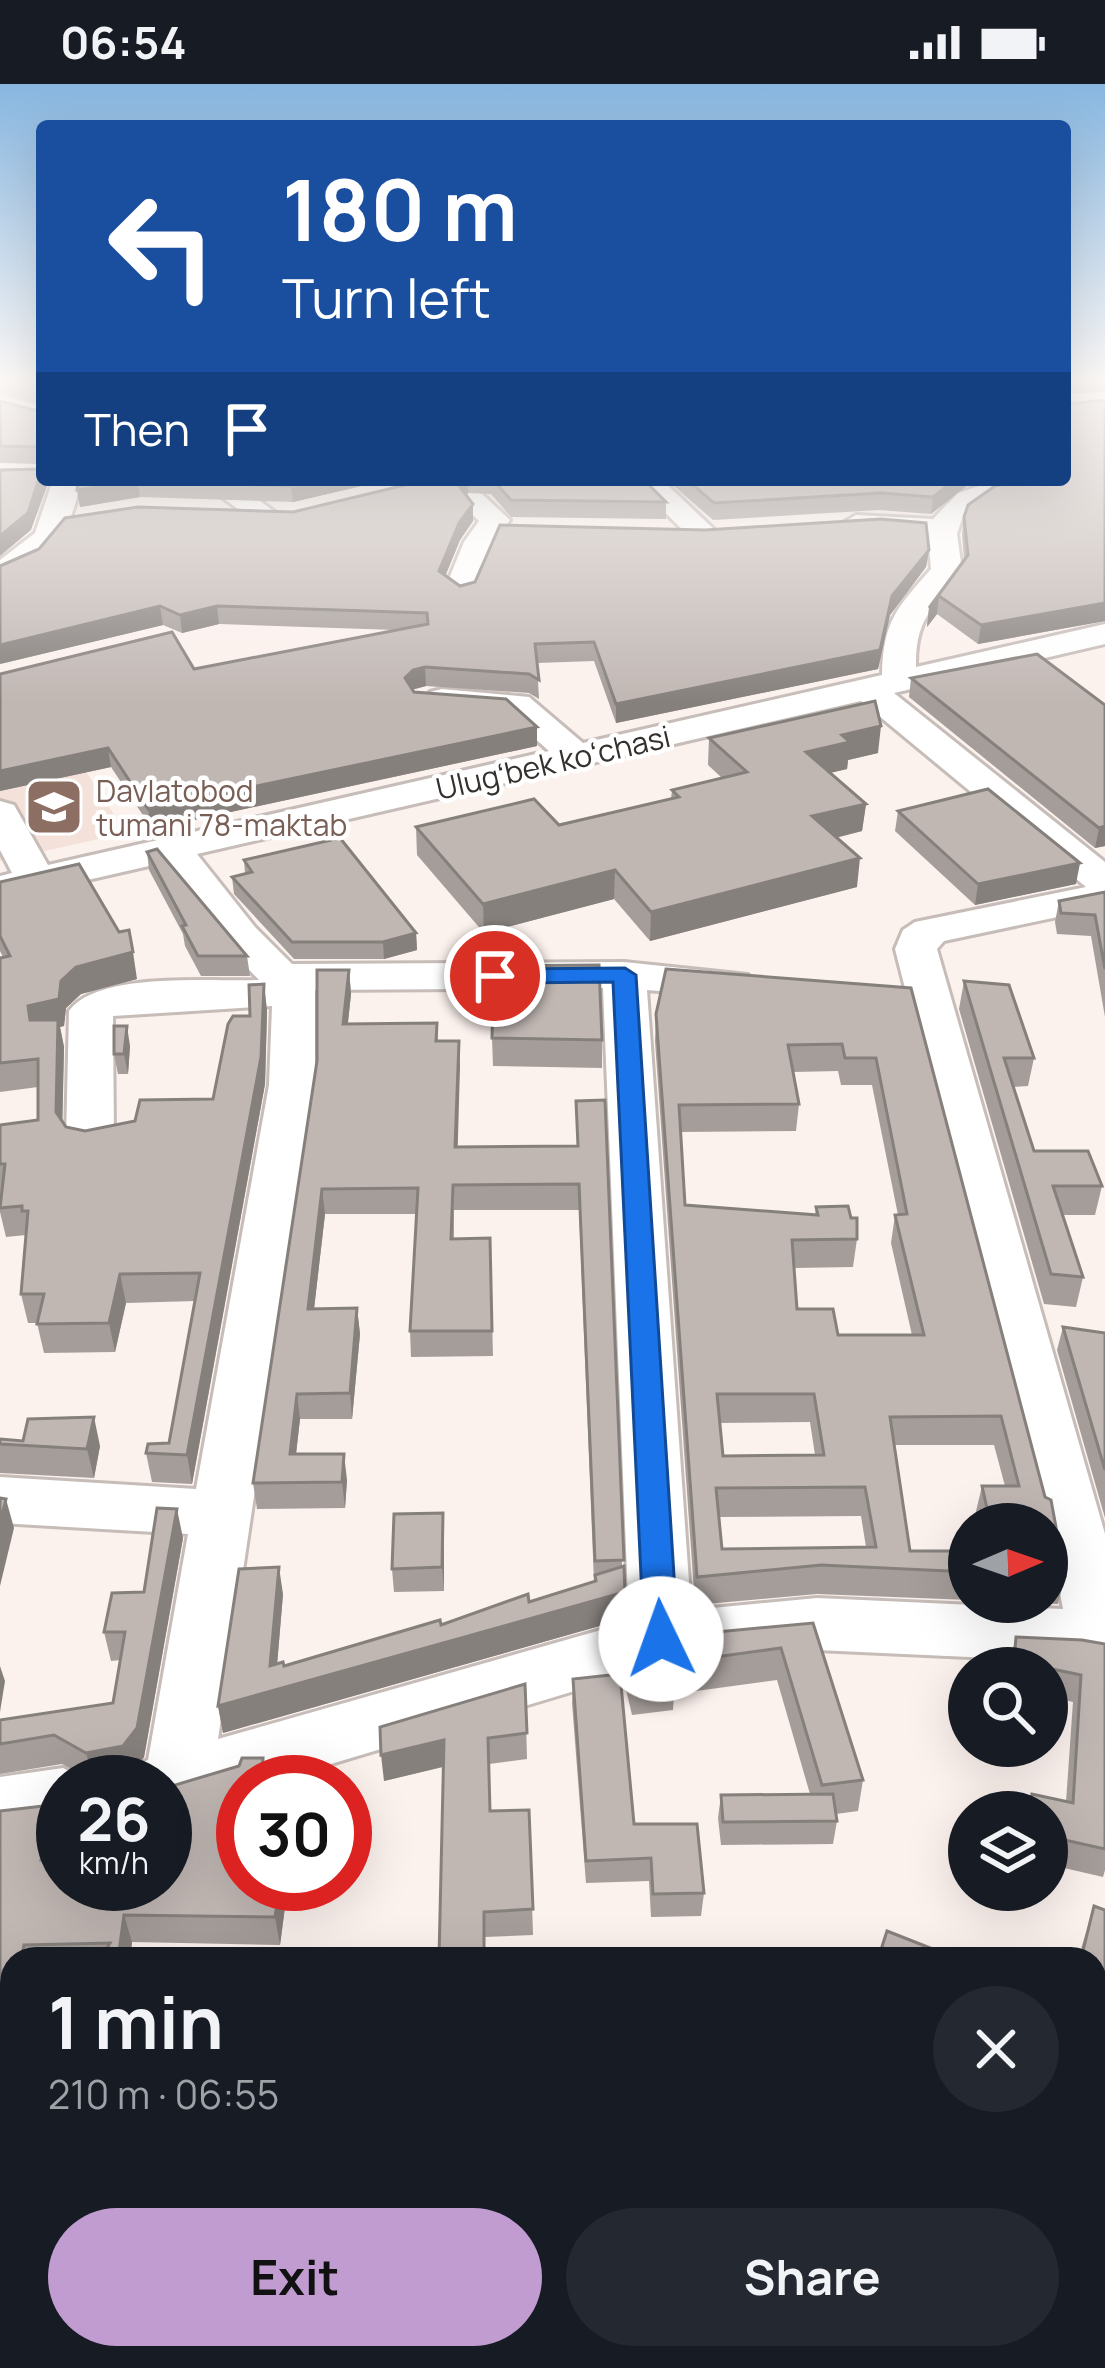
<!DOCTYPE html>
<html lang="en">
<head>
<meta charset="utf-8">
<style>
	body { margin:0; font-family:Manrope,sans-serif; background:#242831; color:#f1f3f6; height:100vh; display:flex; flex-direction:column; font-size:45px; white-space:nowrap }
	* { box-sizing:border-box; margin:0 }
	p { font-size:39px; color:#9ea1a6 }
	.icon { flex:none; width:66px; height:66px; fill:none; stroke:currentColor; stroke-width:2; stroke-linecap:round; stroke-linejoin:round }
	.map { position:relative; flex:1; overflow:hidden }
	.drawer { position:absolute; left:0px; top:1863px; width:1107px; height:423px; display:flex; flex-direction:column; background:#171b24; border-radius:36px 36px 0 0; box-shadow:0 12px 48px #0002 }
	.drawer>* { flex:none }
	.top-card { position:absolute; left:36px; top:36px; width:1035px; height:366px; border-radius:12px; box-shadow:0 12px 48px #0002; background:#1a4fa0; color:#fff; overflow:hidden }
	.needle { width:78px; rotate:88deg }
	.buttons { position:absolute; left:948px; top:1419px; display:grid; gap:24px }
	.buttons a { display:grid; place-items:center; width:120px; height:120px; border-radius:50%; background:#171b24; box-shadow:0 12px 48px #0002; font-size:60px }
	.speed { position:absolute; left:36px; top:1671px; display:flex; gap:24px; font-size:60px; font-weight:700; text-align:center }
	.speed>* { display:grid; place-content:center; width:156px; height:156px; border-radius:50%; background:#171b24; box-shadow:0 12px 48px #0002; line-height:1 }
	.speed small { font-size:30px; font-weight:400 }
	.speed .limit { border:18px solid #d22; background:#fff; color:#111 }
	.pin { position:absolute; display:grid; place-items:center; width:102px; height:102px; color:#fff; margin:-51px; border:6px solid #fff; border-radius:50%; box-shadow:0 3px 12px #0007 }
	.me { position:absolute; width:132px; margin:-66px; rotate:357deg; stroke-linejoin:round; filter:drop-shadow(0 0 9px #0008) }
	.turn { display:flex; align-items:center; gap:42px; height:252px; padding:0 48px; font-size:54px }
	.turn .icon { width:156px; height:156px; stroke-width:2.5 }
	.turn b { display:block; font-size:84px; line-height:102px }
	.then { display:flex; align-items:center; height:114px; padding:0 48px; background:#0003; gap:24px; font-size:45px }
	.round { display:grid; place-items:center; flex:none; width:126px; height:126px; border-radius:63px; background:#242831 }
	.head { display:flex; align-items:center; justify-content:space-between; height:204px; padding:0 48px }
	h1 { font-size:72px; font-weight:700; line-height:90px }
	.action { display:flex; gap:24px; margin-top:auto; padding:24px 48px }
	.action a { flex:1; height:138px; border-radius:72px; background:#c09cd0; color:#111; font-size:48px; font-weight:700; line-height:138px; text-align:center }
	.action a+a { background:#242831; color:#f1f3f6 }
	.status { display:flex; justify-content:space-between; align-items:center; height:84px; padding:0 60px; background:#171b24; direction:ltr }
	.status svg { height:33px; fill:currentColor }
	.map>svg:first-child { display:block }
</style>
</head>
<body>
<div class="status"><b>06:54</b><svg viewBox="0 0 49 12"><path d="M0 12V9h3v3zM5 12V6h3v6zM10 12V3h3v9zM15 12V0h3v12zM26 1h20v11H26zM47 4h2v5h-2z"/></svg></div>
<div class="map">
<svg width="1105" height="2284" viewBox="0 0 1105 2284">
	<rect width="100%" height="100%" fill="#fbf1ed"/>
	<!-- built -->
	<path fill="#f4e2da" d="M81 680 126 749 0 777V696Z"/>
	<g fill="none" stroke-linecap="round" stroke-linejoin="round">
		<defs>
			<g id="minor">
				<path d="M0 312 42 322V338L0 328Z"/>
				<path d="M53 396H81C72 444 51 485 0 497V476L35 449Z"/>
				<path d="M199 396H232L283 434 278 440H258Z"/>
				<path d="M436 396H467L510 436 494 458 471 514 460 516 444 507 464 458 479 437Z"/>
				<path d="M632 396H662L719 450 715 456H693Z"/>
				<path d="M997 396H1050L1046 402 991 415 962 435 957 450 962 486C935 524 915 532 916 583L1105 540V560L894 609 1105 778V823L944 857 937 865 1105 1450V1567L1076 1578 817 1566 661 1581 271 1698H243V1706L165 1730V1698H132L141 1679 148 1676 188 1450 0 1439V1393L196 1405 269 1001 272 922 113 932 114 1056 107 1067 90 1071 73 1067 66 1056 69 927C97 887 212 898 259 896L225 861 162 779 0 816V792L12 789 0 766V717L14 721 48 781 549 667 507 630 430 622 425 615 430 608 442 605 529 613 583 659 882 591C883 537 897 524 931 485L928 452 856 449 841 440 856 431 933 435 958 409ZM861 617 1086 803 915 838 903 846 895 865 1042 1440H1047L1063 1525 817 1514 691 1526 647 906 733 913 748 909 755 900 748 891 624 878 292 880 255 843 197 770ZM603 904 629 1538 218 1655 315 1001V906Z"/>
				<path d="M63 1684 90 1698H63V1744L0 1753V1693Z"/>
				<path d="M0 2205H12V2274L42 2277 25 2284H0Z"/>
			</g>
		</defs>
		<!-- minor casing -->
		<use href="#minor" stroke="#c6bcb8" stroke-width="6"/>
		<!-- minor -->
		<use href="#minor" fill="#fff" fill-rule="evenodd"/>
	</g>
	<!-- wall -->
	<g fill="#a59d9a" fill-rule="evenodd">
		<path d="M0 299H42V321L0 308Z"/>
		<path d="M1105 316V537L978 560 937 530 927 543 929 524 964 476 962 450 964 433 1065 396 1068 320Z"/>
		<path d="M0 317 38 327 42 324V380L0 379Z"/>
		<path d="M79 396H387L293 418 140 413 80 423 77 406Z"/>
		<path d="M426 396H644L666 418V435L511 433 491 410 468 409 466 411 473 420V437L460 456 445 492 460 502 929 466 926 483 890 531 878 585 616 639 594 577 537 579 539 615 529 609 426 602 412 606 414 608 537 643V662L152 745 111 683 0 707 194 585 395 546 219 540 182 549 163 541 0 580 293 428Z"/>
		<path d="M667 396H986L969 400 931 430 879 426 713 436Z"/>
		<path d="M911 594 1105 621V762L1095 764 909 613Z"/>
		<path d="M709 654 878 669 848 676 847 685 830 689 866 720 862 747 836 754 857 803 650 857 614 815 484 849 417 771 416 743 559 741 671 715 672 706 722 694 708 681Z"/>
		<path d="M898 727 1076 800 975 821 895 747Z"/>
		<path d="M147 768 247 872 250 892H201L185 862 183 850 149 786Z"/>
		<path d="M244 776 416 849 417 866 384 875H294L234 810 232 793 245 789Z"/>
		<path d="M0 798 137 895 81 910 66 924 64 942 60 943 64 963 62 1037 66 1043 85 1047 135 1037 213 1015 264 900 267 927 265 1000 192 1400 152 1398 146 1369 169 1359 195 1217 126 1219 115 1268 44 1269 37 1239H28L21 1210 26 1151 6 1153 0 1128V1041L38 1036V1003L0 1008V874L3 873 0 867Z"/>
		<path d="M1105 808V933L1091 852 1057 850 1055 838 1059 817Z"/>
		<path d="M349 886 351 910 348 939H437L438 957H459L457 1063 577 1062 576 1017 605 1016 624 1535 223 1649 218 1622 283 1510 277 1580 284 1582 529 1518 594 1498 579 1126H454V1155L490 1154 493 1272 411 1273 410 1247 416 1130H325L314 1225 357 1224 360 1250 352 1335H300L296 1370 347 1396 345 1424 257 1425 253 1399Z"/>
		<path d="M964 897 1034 974 1028 1002 1013 1003 1034 1067 1102 1102 1095 1131H1063L1083 1193 1076 1223 1044 1220 959 925Z"/>
		<path d="M911 904 1065 1492 1058 1520 1007 1518H1047V1440H973L982 1402H1005L994 1361H895L910 1467H969V1516L817 1510 695 1521 655 957 656 930ZM838 987 841 1001H872L898 1131H895L891 1159 912 1251H838L797 1225 794 1184 853 1183 857 1155 816 1123 815 1131 685 1121 680 1048 796 1047 799 1020 793 988ZM810 1338 815 1371 723 1372 720 1339ZM861 1432 866 1463 722 1465 719 1433Z"/>
		<path d="M492 954 602 956V984L493 982Z"/>
		<path d="M130 962 128 990H118L114 970Z"/>
		<path d="M1063 1243 1105 1249V1434L1057 1266Z"/>
		<path d="M0 1355 100 1362 94 1394 0 1389Z"/>
		<path d="M443 1429 444 1507 394 1508 392 1485Z"/>
		<path d="M183 1454 144 1673 131 1691 94 1697 62 1680 0 1690V1636L113 1619 120 1576 111 1577 104 1548 144 1508Z"/>
		<path d="M813 1539 863 1696 858 1727 836 1730 837 1737 833 1760 721 1761 718 1734 721 1711 810 1710 777 1596 674 1610 673 1626 632 1631 624 1597 626 1565Z"/>
		<path d="M1016 1553 1105 1560V1786L1103 1793 1047 1780V1728H1027L1032 1710 1066 1718 1073 1618 1047 1612V1584H1008Z"/>
		<path d="M573 1595 634 1740 704 1809 701 1832 651 1833 649 1797 586 1799 572 1619Z"/>
		<path d="M525 1600 527 1675 489 1680 490 1727 529 1726 533 1851 485 1853V1875H439L443 1683 384 1697Z"/>
		<path d="M242 1674H263L266 1691H295L296 1698H243V1800H288L280 1861 132 1858 130 1875H12V1917L0 1918V1727L52 1721 60 1749 55 1776 63 1775V1800H165V1704L239 1682Z"/>
		<path d="M1094 1822 1105 1826V2196L1095 2191V1875H1078Z"/>
		<path d="M0 1929 12 1933V2014L0 2010Z"/>
		<path d="M12 2025V2148L0 2143V2048Z"/>
		<path d="M184 2274H366L363 2284H211Z"/>
		<path d="M684 2274H968L986 2284H683Z"/>
	</g>
	<!-- shaded-wall -->
	<g fill="#86807d">
		<path d="M1065 299H1105V308L1065 310Z"/>
		<path d="M42 390V396H46L47 402 31 446 0 472V452Z"/>
		<path d="M315 396H387L293 418 291 402Z"/>
		<path d="M464 396H468V409L460 419 459 402Z"/>
		<path d="M955 396H986L969 400 931 430 933 413Z"/>
		<path d="M138 397 140 413 80 423 77 406Z"/>
		<path d="M473 420V437L460 456 440 505 439 487 459 439Z"/>
		<path d="M929 466 926 483 890 531 878 585 616 639V620L892 512Z"/>
		<path d="M939 512 937 530 927 543 929 524Z"/>
		<path d="M1105 519V537L978 560 981 541Z"/>
		<path d="M160 522 163 541 0 580V561Z"/>
		<path d="M217 522 219 540 182 549 180 531Z"/>
		<path d="M425 583 426 602 414 605 406 613 405 594 413 586Z"/>
		<path d="M881 642 878 669 848 676 847 685 803 695 806 668 842 651Z"/>
		<path d="M537 643V662L152 745 148 725Z"/>
		<path d="M108 664 111 683 0 707V687Z"/>
		<path d="M866 720 862 747 809 760 812 732Z"/>
		<path d="M1105 742V762L1095 764 1099 744Z"/>
		<path d="M860 774 857 803 650 857 651 828Z"/>
		<path d="M1080 779 1076 800 975 821 978 800Z"/>
		<path d="M615 786 614 815 484 849 483 820Z"/>
		<path d="M416 849 417 866 384 875 383 858Z"/>
		<path d="M133 868 137 895 81 910 66 924 64 942 60 943 64 963 62 1056 36 964 28 922 76 883Z"/>
		<path d="M349 886 351 910 345 964 343 940Z"/>
		<path d="M264 900 267 927 265 1000 192 1400 187 1371Z"/>
		<path d="M127 942 130 962 128 990 124 970Z"/>
		<path d="M459 957 460 982 457 1088 455 1063Z"/>
		<path d="M322 1105 325 1130 311 1251 308 1225Z"/>
		<path d="M120 1190 126 1219 115 1268 109 1239Z"/>
		<path d="M357 1224 360 1250 352 1335 350 1309Z"/>
		<path d="M297 1310 300 1335 293 1396 290 1370Z"/>
		<path d="M94 1333 100 1362 94 1394 87 1365Z"/>
		<path d="M344 1370 347 1396 345 1424 342 1398Z"/>
		<path d="M6 1415 14 1444 0 1502V1439Z"/>
		<path d="M177 1425 183 1454 144 1673 131 1691 94 1697 86 1669 123 1662Z"/>
		<path d="M443 1429 444 1453V1507L442 1483Z"/>
		<path d="M279 1483 283 1510 275 1606 625 1508 624 1535 223 1649 218 1622 270 1582Z"/>
		<path d="M0 1582 5 1597 0 1628Z"/>
		<path d="M444 1656 446 1682 384 1697 381 1671Z"/>
		<path d="M52 1721 60 1749 50 1804 41 1776Z"/>
		<path d="M280 1800H288L280 1861 275 1833Z"/>
		<path d="M124 1831 132 1858 130 1875H118Z"/>
		<path d="M107 2274H127L122 2284H102Z"/>
		<path d="M355 2274H366L363 2284H351Z"/>
	</g>
	<!-- building -->
	<g fill="#c0b7b3" stroke="#86807d" stroke-width="3" fill-rule="evenodd">
		<path d="M21 299H42V306Z"/>
		<path d="M1105 316V519L981 541 939 512 929 524 968 471 964 433 968 421 995 402 1023 396H1065V317L1068 320Z"/>
		<path d="M0 317 38 327 42 324V370L39 363 0 362Z"/>
		<path d="M42 385 28 429 0 452V386Z"/>
		<path d="M79 396H315L291 402 138 397 77 406Z"/>
		<path d="M426 396H464L459 402 473 420 459 439 439 487 460 502 475 498 500 441 705 446 881 435 926 439 929 466 892 512 880 566 616 620 594 558 535 560 539 596 529 590 425 583 413 586 405 594 414 608 506 615 537 643 148 725 108 664 0 687V590L172 548 194 585 428 540 427 529 217 522 180 531 160 522 0 561V482L39 465 65 434 138 423 293 428Z"/>
		<path d="M493 396H644L666 418 511 416Z"/>
		<path d="M687 396H955L933 413 881 409 714 419Z"/>
		<path d="M1037 570 1105 621V742L1099 744 911 594Z"/>
		<path d="M875 617 881 642 842 651 850 658 806 668 866 720 812 732 860 774 651 828 615 786 483 820 416 743 534 715 559 741 679 713 672 706 747 688 709 654Z"/>
		<path d="M988 705 1080 779 978 800 898 727Z"/>
		<path d="M340 754 416 849 383 858H292L232 793 252 788 244 776Z"/>
		<path d="M157 765 247 872H198L182 842 186 841 147 768Z"/>
		<path d="M79 780 119 848 129 846 133 868 76 883 61 897 59 915 28 922 30 936H58L56 1028 66 1043 85 1047 135 1037 140 1016 213 1015 228 940 233 932H250L249 901 264 900 261 973 187 1371 146 1369 148 1360 169 1359 200 1189 120 1190 109 1239 37 1240 44 1210H21L28 1127H22V1122L0 1124 5 1080H0V1041L38 1036V975L0 979V874L10 872 0 852V798Z"/>
		<path d="M1105 808V885L1095 831 1061 829 1059 817Z"/>
		<path d="M599 881 602 956 492 954 494 882Z"/>
		<path d="M666 885 911 904 1045 1413 1051 1416 1065 1492 1047 1491V1440H976L975 1433H989L982 1402H1019L1001 1332 890 1333 910 1467H969V1488L821 1481 697 1493 656 930ZM842 960 845 974H876L907 1130 895 1131 924 1251H838L833 1225H797L792 1156 857 1155V1134H851L848 1122 816 1123 818 1131 685 1121 679 1021 799 1020 788 961ZM717 1310H814L824 1371 723 1372ZM865 1403 876 1463 722 1465 716 1404Z"/>
		<path d="M317 886H349L343 940 437 939 436 957H459L455 1063 578 1062 576 1017 605 1016 624 1476 595 1477 579 1100 453 1101 451 1155 490 1154 492 1247H410L418 1104 322 1105 308 1225 357 1224 350 1309 297 1310 290 1370H344L342 1398 253 1399 317 977Z"/>
		<path d="M964 897 1009 901 1034 974H1004L1034 1067H1088L1102 1102H1053L1083 1193 1051 1190Z"/>
		<path d="M114 942H127L124 970H114Z"/>
		<path d="M1063 1243 1105 1249V1386Z"/>
		<path d="M94 1333 87 1365 0 1360V1355L23 1357 28 1335Z"/>
		<path d="M0 1414 6 1415 0 1439Z"/>
		<path d="M157 1424 177 1425 137 1644 123 1662 86 1669 54 1651 0 1660V1636L113 1619 125 1548H104L112 1509 144 1508Z"/>
		<path d="M443 1429 442 1483 392 1485 394 1430Z"/>
		<path d="M624 1482 625 1508 218 1622 239 1485 279 1483 270 1582 283 1578 284 1582 440 1536 441 1541 528 1510 529 1518 596 1497 595 1491Z"/>
		<path d="M813 1539 863 1696 822 1701 781 1564 672 1579 675 1594 634 1599 626 1565 664 1553Z"/>
		<path d="M1016 1553 1082 1556 1105 1560V1765L1047 1752V1728H1030L1032 1710 1073 1719 1081 1591 1014 1577Z"/>
		<path d="M620 1590 634 1740H697L704 1809 653 1810 651 1774 586 1777 573 1595Z"/>
		<path d="M525 1600 527 1649 488 1654 490 1727 529 1726 533 1825 484 1828V1875H439L444 1656 381 1671 380 1643Z"/>
		<path d="M242 1674H263L262 1691H295L294 1698H243V1800H280L275 1833 124 1831 118 1875H101L110 1859 24 1861 21 1875H12V1890H0V1727L52 1721 41 1776 63 1775V1800H165V1704L239 1682Z"/>
		<path d="M833 1710 837 1737 723 1738 721 1711Z"/>
		<path d="M1094 1822 1105 1826V2166L1095 2162V1875H1081Z"/>
		<path d="M887 1847 958 1875H878Z"/>
		<path d="M0 1929 12 1933V1991L0 1987Z"/>
		<path d="M12 2025V2127L0 2123V2048Z"/>
		<path d="M12 2157V2208L5 2206 2 2177Z"/>
		<path d="M42 2274H107L102 2284H37Z"/>
		<path d="M239 2274H355L351 2284H246L248 2278Z"/>
		<path d="M712 2274H969L986 2284H731Z"/>
		<path d="M1015 2274H1059L1056 2284H1011Z"/>
	</g>
	<!-- sky -->
	<linearGradient id="sky" x2="0" y2="1"><stop stop-color="#87b6e0"/><stop offset="0.48" stop-color="#fdf9f7"/><stop offset="1" stop-color="#fdf9f7" stop-opacity="0"/></linearGradient>
	<rect width="1105" height="619" fill="url(#sky)"/>
	<!-- route -->
	<path fill="#1a73e8" stroke="#114b97" stroke-width="3" d="M625 884 636 891 678 1555 673 1565 661 1569 649 1565 644 1555 613 898 495 899 483 892 495 885Z"/>
	<!-- icons -->
	<defs>
		<symbol id="school-square" viewBox="-11 -11 22 22"><rect x="-9" y="-9" width="18" height="18" rx="4" fill="#8d6e63" stroke="#fff"/><path d="M0-5L7-2L0 1L-7-2ZM-4 1L0 2.5L4 1V4Q0 6-4 4Z" fill="#fff"/></symbol>
	</defs>
	<g fill-rule="evenodd">
		<use href="#school-square" x="21" y="690" width="66" height="66"/>
	</g>
	<g text-anchor="middle" dominant-baseline="central" stroke-width="9" stroke-linejoin="round" paint-order="stroke">
		<!-- far-street labels -->
		<g font-size="30" fill="#33302e" stroke="#fff">
			<text transform="translate(553 678) rotate(-13)">Ulugʻbek koʻchasi</text>
		</g>
		<!-- far-education labels -->
		<g font-size="30" fill="#785e54" stroke="#fff" text-anchor="start">
			<text x="96" y="706">Davlatobod<tspan x="96" dy="34">tumani 78-maktab</tspan></text>
		</g>
	</g>
</svg>
<div class="buttons">
<a><svg class="needle" viewBox="-14 -14 28 28"><path d="M0-13l5 13h-10z" fill="#e53935"/><path d="M0 13l5-13h-10z" fill="#9ea1a6"/></svg></a>
<a><svg class="icon" aria-label="search" viewBox="0 0 24 24"><circle cx="10" cy="10" r="6"/><path d="M15 15l6 6"/></svg></a>
<a><svg class="icon" aria-label="layers" viewBox="0 0 24 24"><path d="M12 4l9 5-9 5-9-5zM3 14l9 5 9-5"/></svg></a>
</div>
<div class="speed"><div>26<small>km/h</small></div><div class="limit">30</div></div>
<div class="pin" style="left:495px;top:892px;background:#d93025"><svg class="icon" aria-label="arrive" viewBox="0 0 24 24"><path d="M6 21V4h12l-3 4 3 4H6"/></svg></div>
<svg class="me" style="left:661px;top:1555px" viewBox="-20 -20 40 40"><circle r="19" fill="#fff"/><path d="M0-13L10 11 0 6-10 11z" fill="#1a73e8"/></svg>
<div class="top-card">
<div class="turn"><svg class="icon" aria-label="left" viewBox="0 0 24 24"><path d="M17 20v-9H6M10 6l-5 5 5 5"/></svg><div><b>180 m</b>Turn left</div></div>
<div class="then">Then<svg class="icon" aria-label="arrive" viewBox="0 0 24 24"><path d="M6 21V4h12l-3 4 3 4H6"/></svg></div>
</div>
<section class="drawer">
<div class="head"><div><h1>1 min</h1><p>210 m · 06:55</p></div><a class="round"><svg class="icon" aria-label="close" viewBox="0 0 24 24"><path d="M6 6l12 12M18 6L6 18"/></svg></a></div>
<div class="action"><a>Exit</a><a>Share</a></div>
</section>
</div>
</body>
</html>
